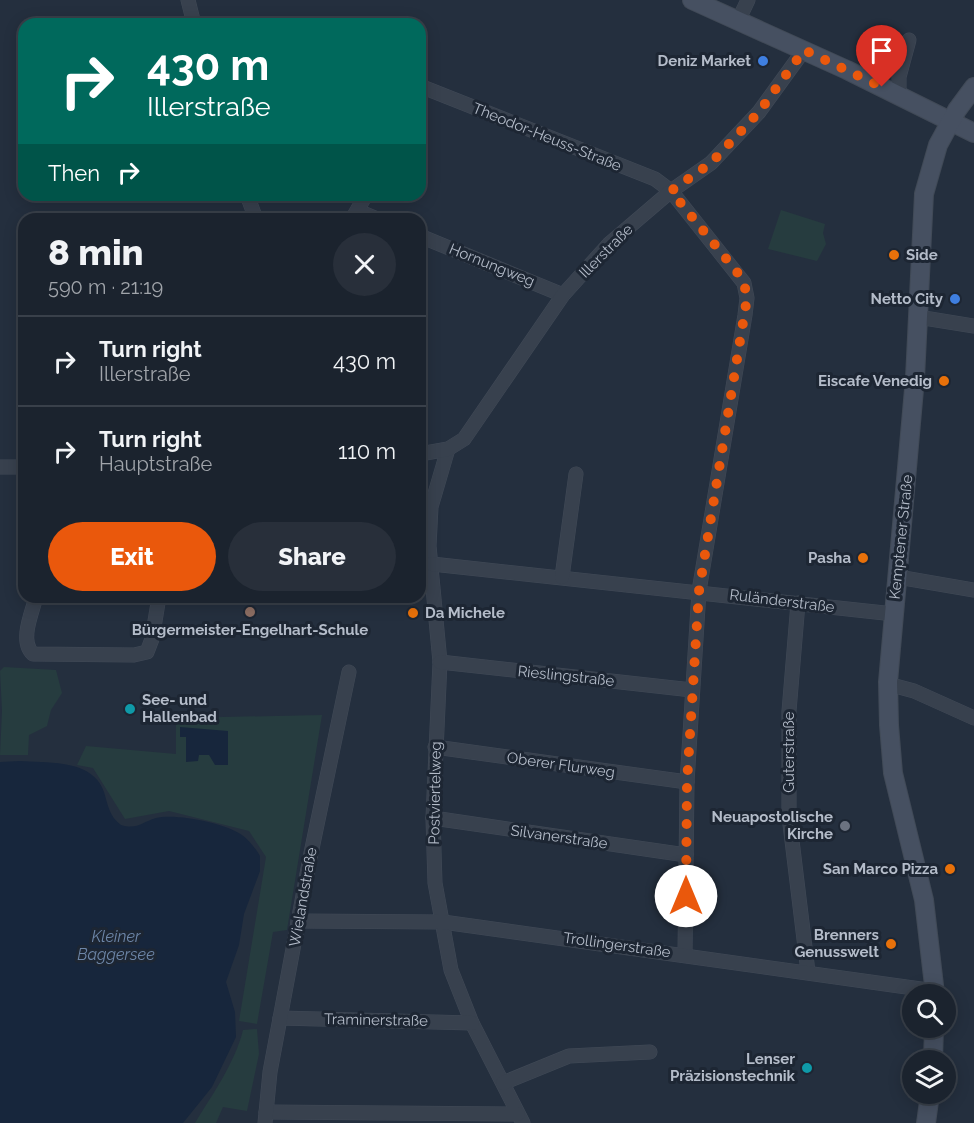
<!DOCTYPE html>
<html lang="en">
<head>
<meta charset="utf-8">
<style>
	body { margin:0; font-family:Raleway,sans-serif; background:#282f3a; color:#f1f3f6; height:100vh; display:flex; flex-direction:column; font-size:22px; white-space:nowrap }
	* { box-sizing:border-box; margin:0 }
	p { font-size:20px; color:#a0a4aa }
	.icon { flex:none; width:33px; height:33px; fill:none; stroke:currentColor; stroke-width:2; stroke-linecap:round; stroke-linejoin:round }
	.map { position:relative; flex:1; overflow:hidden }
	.side { position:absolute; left:18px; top:213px; width:408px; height:390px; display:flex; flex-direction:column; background:#1b232e; border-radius:18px; box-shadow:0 3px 15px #0003,0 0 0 2px #39404a }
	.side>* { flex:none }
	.hud { position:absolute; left:18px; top:18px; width:408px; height:183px; border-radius:18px; box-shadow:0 3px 15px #0003,0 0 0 2px #39404a; background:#00695c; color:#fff; overflow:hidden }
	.fabs { position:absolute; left:902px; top:984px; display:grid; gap:12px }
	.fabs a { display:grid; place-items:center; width:54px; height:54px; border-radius:50%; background:#1b232e; box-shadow:0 3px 15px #0003,0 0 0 2px #39404a; font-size:30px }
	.pin { position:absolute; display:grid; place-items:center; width:51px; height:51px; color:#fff; margin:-62px -26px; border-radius:50% 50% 50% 0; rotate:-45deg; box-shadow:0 0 6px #0007 }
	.pin .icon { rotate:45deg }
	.me { position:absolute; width:66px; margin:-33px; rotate:0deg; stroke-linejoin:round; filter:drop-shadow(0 0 4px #0008) }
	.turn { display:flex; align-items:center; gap:21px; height:126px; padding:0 30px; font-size:27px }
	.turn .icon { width:78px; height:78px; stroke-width:2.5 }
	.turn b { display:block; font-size:42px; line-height:51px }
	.then { display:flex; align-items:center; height:57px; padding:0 30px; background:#0003; gap:12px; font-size:22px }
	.round { display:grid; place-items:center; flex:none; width:63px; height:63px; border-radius:32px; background:#282f3a }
	.head { display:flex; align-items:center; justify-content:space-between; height:102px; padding:0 30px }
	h1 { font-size:36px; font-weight:800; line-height:45px }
	.button { display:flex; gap:12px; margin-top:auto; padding:12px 30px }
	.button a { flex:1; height:69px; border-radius:36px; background:#ea580c; color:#fff; font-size:24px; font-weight:800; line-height:69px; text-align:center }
	.button a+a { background:#282f3a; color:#f1f3f6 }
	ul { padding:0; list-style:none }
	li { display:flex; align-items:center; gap:18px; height:90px; padding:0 30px; border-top:2px solid #39404a }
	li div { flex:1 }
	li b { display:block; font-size:22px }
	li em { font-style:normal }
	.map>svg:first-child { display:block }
</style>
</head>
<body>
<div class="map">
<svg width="974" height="1123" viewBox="0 0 974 1123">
	<rect width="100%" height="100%" fill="#242f3e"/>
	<!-- green -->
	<g fill="#263c3f">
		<path d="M781 210 825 224 823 233 826 244 817 261 768 249Z"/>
		<path d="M4 667 56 670 62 693 51 710 47 726 29 735 28 755H0L2 711 0 671Z"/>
		<path d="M322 715 287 930 273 932 257 1024 239 1021 266 857 249 831 169 811 125 819 93 768 77 765 86 746 176 754V718Z"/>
		<path d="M257 1029 259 1054 247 1111 223 1107 216 1123H195C212 1095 235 1063 243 1030Z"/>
	</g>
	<!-- water -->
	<g fill="#17263c">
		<path d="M180 727 228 731V765H215L209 755H199L198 761 186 762V737H180Z"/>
		<path d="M20 761C48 763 93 759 104 792 108 805 109 816 121 825 137 830 142 822 156 818 175 813 226 823 242 835 249 840 256 849 260 856V871L244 914 239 945 226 982 235 1012 236 1037 212 1087 183 1123H0V762Z"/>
	</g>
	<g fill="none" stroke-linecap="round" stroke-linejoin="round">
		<defs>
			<g id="street">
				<path d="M188 0 194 24"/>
				<path d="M738 21 748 0"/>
				<path d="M420 86 655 179 671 191 744 283 747 298 745 315 699 591 687 782 685 954"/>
				<path d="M899 95V77L909 40"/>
				<path d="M247 195 256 219"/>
				<path d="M358 211 377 219"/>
				<path d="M352 219 366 195"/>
				<path d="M420 236 563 295"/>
				<path d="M918 317 974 326"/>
				<path d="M448 449 431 507 429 546 440 662 433 818 435 883 451 970 472 1023 523 1123"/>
				<path d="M420 454 448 449 464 439 563 295 609 244 671 191 711 163 759 112 804 50"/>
				<path d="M0 467H24"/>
				<path d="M432 564 894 614"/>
				<path d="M562 577 576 474"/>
				<path d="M898 577 974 590"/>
				<path d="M36 597C32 613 19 641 33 654L134 655 147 652 152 639 159 597"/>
				<path d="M798 603 789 711V816L808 972"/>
				<path d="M440 662 692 690"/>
				<path d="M888 684 914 691 974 718"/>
				<path d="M435 747 687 782"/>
				<path d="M433 818 686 855"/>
				<path d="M298 921 443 922 935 991"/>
				<path d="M280 1018 472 1023"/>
				<path d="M503 1083 569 1056 650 1052"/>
				<path d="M266 1112 518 1114"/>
				<path d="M265 1123 270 1072 310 858 349 672"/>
			</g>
			<g id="secondary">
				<path d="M692 0 847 70 974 133"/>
				<path d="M935 994 924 900 893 773 889 725 888 682 915 378 924 194 938 145 957 110 974 87"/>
				<path d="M933 1060 934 1028"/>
				<path d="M926 1123 930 1094"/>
			</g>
		</defs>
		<!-- street casing -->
		<use href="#street" stroke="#414a57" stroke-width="15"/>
		<!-- secondary casing -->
		<use href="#secondary" stroke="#414a57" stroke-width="20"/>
		<!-- street -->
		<use href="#street" stroke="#38414e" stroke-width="14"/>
		<!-- secondary -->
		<use href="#secondary" stroke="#465061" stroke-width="18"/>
	</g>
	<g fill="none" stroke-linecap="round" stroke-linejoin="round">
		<!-- route -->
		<path stroke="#ea580c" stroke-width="10" stroke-dasharray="0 18" d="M686 896 687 782 699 591 747 298 744 283 737 272 671 191 711 163 759 112 804 50 882 87"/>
	</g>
	<!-- markers -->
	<g fill="#3f7fe0" stroke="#1d2633" stroke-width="2">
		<circle cx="763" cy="61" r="6"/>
		<circle cx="955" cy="299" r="6"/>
	</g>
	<g fill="#e8710a" stroke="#1d2633" stroke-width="2">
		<circle cx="894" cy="255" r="6"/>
		<circle cx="944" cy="381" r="6"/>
		<circle cx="863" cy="558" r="6"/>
		<circle cx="413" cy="613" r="6"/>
		<circle cx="950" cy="869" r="6"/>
		<circle cx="891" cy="944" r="6"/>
	</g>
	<circle fill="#8d6e63" stroke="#1d2633" stroke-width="2" cx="250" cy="612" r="6"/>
	<g fill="#0f9aa8" stroke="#1d2633" stroke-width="2">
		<circle cx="130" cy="709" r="6"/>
		<circle cx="807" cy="1068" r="6"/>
	</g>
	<circle fill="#6b7280" stroke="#1d2633" stroke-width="2" cx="845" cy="826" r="6"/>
	<g text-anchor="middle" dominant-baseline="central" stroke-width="6" stroke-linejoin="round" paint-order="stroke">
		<!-- poi labels -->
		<g font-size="15" font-weight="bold" fill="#b4bcc9" stroke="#1d2633" text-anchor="end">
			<text x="751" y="61">Deniz Market</text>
			<text x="906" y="255" text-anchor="start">Side</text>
			<text x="943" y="299">Netto City</text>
			<text x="932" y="381">Eiscafe Venedig</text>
			<text x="851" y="558">Pasha</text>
			<text x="425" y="613" text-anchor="start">Da Michele</text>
			<text x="250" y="630" text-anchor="middle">Bürgermeister-Engelhart-Schule</text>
			<text x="142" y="700" text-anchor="start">See- und<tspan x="142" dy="17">Hallenbad</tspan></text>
			<text x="833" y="817">Neuapostolische<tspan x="833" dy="17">Kirche</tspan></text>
			<text x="938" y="869">San Marco Pizza</text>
			<text x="879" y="935">Brenners<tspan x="879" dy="17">Genusswelt</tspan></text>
			<text x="795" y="1059">Lenser<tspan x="795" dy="17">Präzisionstechnik</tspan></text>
		</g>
		<!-- street labels -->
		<g font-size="15" fill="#b4bcc9" stroke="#1d2633">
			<text transform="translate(547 137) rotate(22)">Theodor-Heuss-Straße</text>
			<text transform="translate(606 251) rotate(-45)">Illerstraße</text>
			<text transform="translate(492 265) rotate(22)">Hornungweg</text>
			<text transform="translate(901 537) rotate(-84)">Kemptener Straße</text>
			<text transform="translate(782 601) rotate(7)">Ruländerstraße</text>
			<text transform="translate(566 676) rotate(6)">Rieslingstraße</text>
			<text transform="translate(789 752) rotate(-90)">Guterstraße</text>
			<text transform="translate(561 765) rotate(8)">Oberer Flurweg</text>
			<text transform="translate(435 793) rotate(-89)">Postviertelweg</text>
			<text transform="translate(559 837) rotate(8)">Silvanerstraße</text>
			<text transform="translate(303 897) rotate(-80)">Wielandstraße</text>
			<text transform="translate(617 945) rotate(8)">Trollingerstraße</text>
			<text transform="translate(376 1020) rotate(1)">Traminerstraße</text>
		</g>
		<!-- water labels -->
		<g font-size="16" font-style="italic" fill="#6d86a8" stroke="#1d2633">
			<text x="116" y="936">Kleiner<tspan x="116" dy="18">Baggersee</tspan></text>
		</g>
	</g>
</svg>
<div class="fabs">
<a><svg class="icon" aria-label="search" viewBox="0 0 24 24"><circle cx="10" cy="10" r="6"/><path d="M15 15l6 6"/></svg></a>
<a><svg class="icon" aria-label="layers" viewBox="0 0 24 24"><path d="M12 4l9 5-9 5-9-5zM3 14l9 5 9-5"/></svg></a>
</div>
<div class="pin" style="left:882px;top:87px;background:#d93025"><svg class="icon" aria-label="arrive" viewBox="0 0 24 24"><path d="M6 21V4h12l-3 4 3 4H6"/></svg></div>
<svg class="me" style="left:686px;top:896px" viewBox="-20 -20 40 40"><circle r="19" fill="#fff"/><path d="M0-13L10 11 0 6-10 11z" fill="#ea580c"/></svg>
<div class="hud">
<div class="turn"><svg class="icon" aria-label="right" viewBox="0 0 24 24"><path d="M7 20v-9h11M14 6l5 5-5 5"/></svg><div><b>430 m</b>Illerstraße</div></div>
<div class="then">Then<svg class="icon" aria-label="right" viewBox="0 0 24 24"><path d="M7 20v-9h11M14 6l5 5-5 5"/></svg></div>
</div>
<section class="side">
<div class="head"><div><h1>8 min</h1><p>590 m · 21:19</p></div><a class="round"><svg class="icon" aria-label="close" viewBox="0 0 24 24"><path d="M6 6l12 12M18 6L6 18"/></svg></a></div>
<ul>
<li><svg class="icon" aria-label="right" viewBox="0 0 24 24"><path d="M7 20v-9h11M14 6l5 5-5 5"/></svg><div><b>Turn right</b><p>Illerstraße</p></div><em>430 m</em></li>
<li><svg class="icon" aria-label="right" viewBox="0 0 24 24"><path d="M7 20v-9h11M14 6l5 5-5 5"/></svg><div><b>Turn right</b><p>Hauptstraße</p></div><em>110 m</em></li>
</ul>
<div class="button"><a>Exit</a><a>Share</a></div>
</section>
</div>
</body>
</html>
